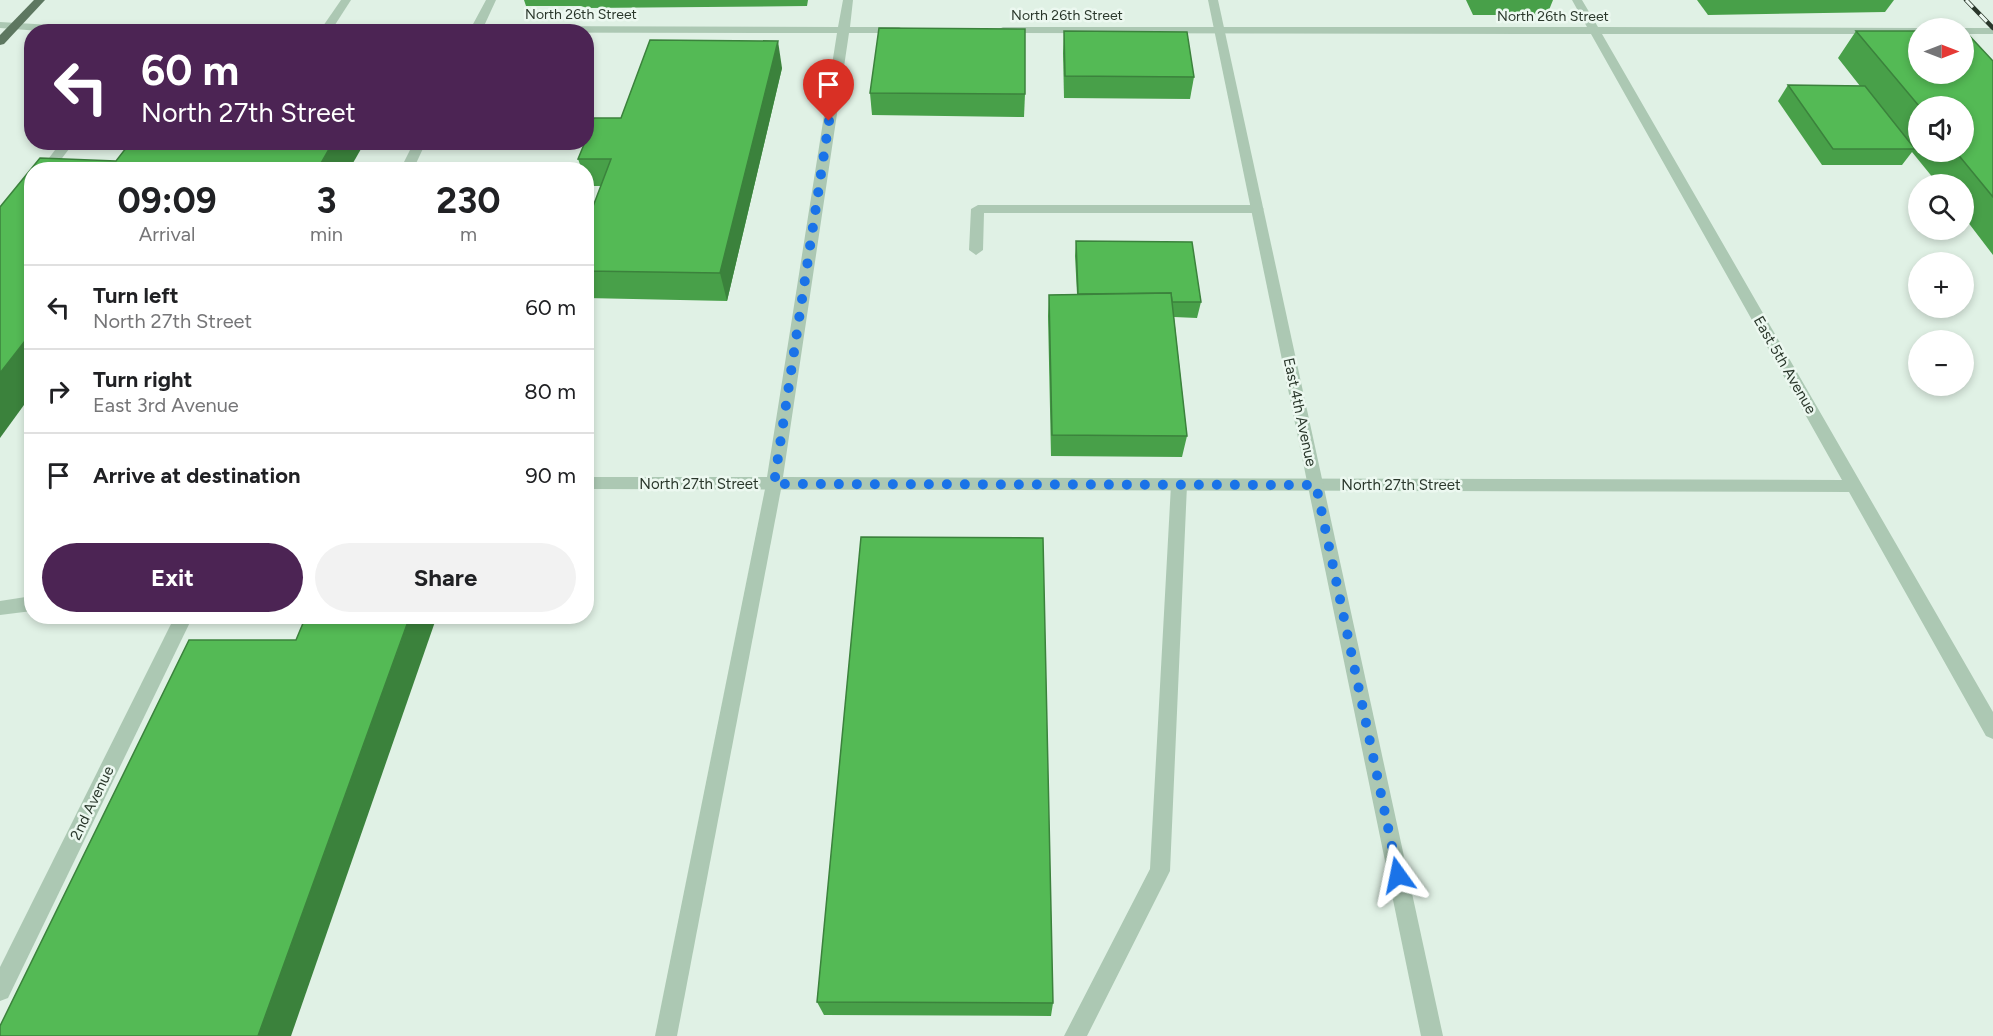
<!DOCTYPE html>
<html lang="en">
<head>
<meta charset="utf-8">
<style>
	body { margin:0; font-family:Figtree,sans-serif; background:#f2f2f2; color:#202124; height:100vh; display:flex; flex-direction:column; font-size:22px; white-space:nowrap }
	* { box-sizing:border-box; margin:0 }
	p { font-size:20px; color:#757577 }
	.icon { flex:none; width:33px; height:33px; fill:none; stroke:currentColor; stroke-width:2; stroke-linecap:round; stroke-linejoin:round }
	.map { position:relative; flex:1; overflow:hidden }
	.side { position:absolute; left:24px; top:162px; width:570px; height:462px; display:flex; flex-direction:column; background:#fff; border-radius:24px; box-shadow:0 3px 9px #0003 }
	.side>* { flex:none }
	.top-card { position:absolute; left:24px; top:24px; width:570px; height:126px; border-radius:24px; box-shadow:0 3px 9px #0003; background:#4c2454; color:#fff; overflow:hidden }
	.needle { width:39px; rotate:90deg }
	.buttons { position:absolute; left:1908px; top:18px; display:grid; gap:12px }
	.buttons a { display:grid; place-items:center; width:66px; height:66px; border-radius:50%; background:#fff; box-shadow:0 3px 9px #0003; font-size:30px }
	.pin { position:absolute; display:grid; place-items:center; width:51px; height:51px; color:#fff; margin:-62px -26px; border-radius:50% 50% 50% 0; rotate:-45deg; box-shadow:0 0 6px #0007 }
	.pin .icon { rotate:45deg }
	.me { position:absolute; width:66px; margin:-33px; rotate:348deg; stroke-linejoin:round; filter:drop-shadow(0 0 4px #0008) }
	.turn { display:flex; align-items:center; gap:21px; height:126px; padding:0 18px; font-size:27px }
	.turn .icon { width:78px; height:78px; stroke-width:2.5 }
	.turn b { display:block; font-size:42px; line-height:51px }
	.eta { display:flex; justify-content:space-evenly; align-items:center; height:102px; text-align:center }
	.eta b { font-size:36px; font-weight:700; line-height:42px }
	.primary-button { display:flex; gap:12px; margin-top:auto; padding:12px 18px }
	.primary-button a { flex:1; height:69px; border-radius:36px; background:#4c2454; color:#fff; font-size:24px; font-weight:700; line-height:69px; text-align:center }
	.primary-button a+a { background:#f2f2f2; color:#202124 }
	ul { padding:0; list-style:none }
	li { display:flex; align-items:center; gap:18px; height:84px; padding:0 18px; border-top:2px solid #e0e0e0 }
	li div { flex:1 }
	li b { display:block; font-size:22px }
	li em { font-style:normal }
	.map>svg:first-child { display:block }
</style>
</head>
<body>
<div class="map">
<svg width="1993" height="1036" viewBox="0 0 1993 1036">
	<rect width="100%" height="100%" fill="#e0f1e5"/>
	<g fill="none" stroke-linecap="round" stroke-linejoin="round">
		<!-- service -->
		<g fill="#acc8b3" fill-rule="evenodd">
			<path d="M341 0H351L331 31H323L321 29Z"/>
			<path d="M61 142H160L156 149 152 150 69 149 53 170H40Z"/>
			<path d="M978 205H1257L1264 209 1257 213H984L983 250 976 255 969 250 971 209Z"/>
			<path d="M774 478 780 479 782 484 677 1036H655L766 484 768 479Z"/>
			<path d="M1179 479 1185 480 1187 485 1170 871 1087 1036H1064L1150 869 1171 485 1173 480Z"/>
			<path d="M32 596V611L0 615V601Z"/>
		</g>
		<!-- minor -->
		<g fill="#acc8b3" fill-rule="evenodd">
			<path d="M486 0H496L484 26 838 27 843 0H853L850 27H899L905 30 899 33H849L783 477 1842 480 1591 34 1003 33 997 30 1003 27H1587L1572 0H1582L1598 27 1922 28H1918V34H1602L1993 712V739L1986 736 1849 492 586 489V477H767L837 33 54 32 0 28V22L69 26H472Z"/>
			<path d="M1960 28H1993V34H1964V28Z"/>
			<path d="M414 142H426L413 170H400Z"/>
			<path d="M175 616H193L8 998 0 1001V967Z"/>
		</g>
		<!-- tertiary -->
		<path fill="#acc8b3" fill-rule="evenodd" d="M1208 0H1218L1443 1036H1421Z"/>
		<!-- primary -->
		<path fill="#5d7760" fill-rule="evenodd" d="M34 0H45L4 44 0 45V35Z"/>
		<defs>
			<path id="rail" d="M1966 0 1993 28"/>
		</defs>
		<!-- rail casing -->
		<use href="#rail" stroke="#2a372b" stroke-width="4.5"/>
		<!-- rail -->
		<use href="#rail" stroke="#ecf8f0" stroke-width="3" stroke-dasharray="10" stroke-linecap="butt"/>
	</g>
	<!-- wall -->
	<g fill="#48a049" fill-rule="evenodd">
		<path d="M524 0H808L807 6 587 8 581 6H526Z"/>
		<path d="M1466 0H1553L1547 15H1473Z"/>
		<path d="M1697 0H1894L1885 12 1708 15Z"/>
		<path d="M1064 31 1194 77 1190 99 1064 98 1063 53Z"/>
		<path d="M1856 31 1993 61V255L1964 217V184H1938L1912 152 1902 165H1822L1778 101 1788 85 1860 86 1838 58ZM1918 106 1964 152H1918Z"/>
		<path d="M782 68 727 301 586 298V225L601 186H588L586 181V170H582L578 159 621 118Z"/>
		<path d="M870 93 1025 94 1024 117 872 115Z"/>
		<path d="M1076 241 1201 302 1197 318 1174 317 1187 436 1182 457 1051 456 1048 316 1049 295 1077 294 1075 256Z"/>
		<path d="M817 1002 1053 1003 1051 1016 824 1015Z"/>
	</g>
	<!-- shaded-wall -->
	<g fill="#3b823c">
		<path d="M778 41 782 68 727 301 720 273Z"/>
		<path d="M333 142H365L349 170H317Z"/>
		<path d="M32 332V394L0 438V373Z"/>
		<path d="M410 616H437L291 1036H258Z"/>
	</g>
	<!-- building -->
	<g fill="#54ba55" stroke="#3b823c" stroke-width="1.5">
		<path d="M879 28 1025 29V94L870 93Z"/>
		<path d="M283 29 402 30 401 32H281Z"/>
		<path d="M1064 31 1187 32 1194 77 1065 76Z"/>
		<path d="M1856 31H1918V74H1964V31H1965L1993 61V197L1956 152H1964V106H1919Z"/>
		<path d="M650 40 778 41 720 273 586 271V225L611 159H578L585 142H586V138L594 118H621Z"/>
		<path d="M1788 85 1865 86 1915 149H1833Z"/>
		<path d="M149 142H333L317 170H32V332L0 373V207L40 158 116 161 130 143Z"/>
		<path d="M1076 241 1192 242 1201 302H1172L1171 293 1078 294Z"/>
		<path d="M1171 293 1187 436 1052 435 1049 295Z"/>
		<path d="M861 537 1043 538 1053 1003 817 1002Z"/>
		<path d="M306 616H410L258 1036H0V1026L189 640H296Z"/>
	</g>
	<g fill="none" stroke-linecap="round" stroke-linejoin="round">
		<!-- route -->
		<path stroke="#1a73e8" stroke-width="10" stroke-dasharray="0 18" d="M829 121 774 484 1316 485 1398 875"/>
	</g>
	<g text-anchor="middle" dominant-baseline="central" stroke-width="5" stroke-linejoin="round" paint-order="stroke">
		<!-- far-street labels -->
		<g font-size="14" fill="#2a372b" stroke="#ecf8f0">
			<text x="581" y="14">North 26th Street</text>
			<text x="1067" y="15">North 26th Street</text>
			<text x="1553" y="16">North 26th Street</text>
		</g>
		<!-- street labels -->
		<g font-size="15" fill="#2a372b" stroke="#ecf8f0">
			<text transform="translate(1785 365) rotate(60)">East 5th Avenue</text>
			<text transform="translate(1300 412) rotate(78)">East 4th Avenue</text>
			<text x="699" y="484">North 27th Street</text>
			<text x="1401" y="485">North 27th Street</text>
			<text transform="translate(92 803) rotate(-64)">2nd Avenue</text>
		</g>
	</g>
</svg>
<div class="buttons">
<a><svg class="needle" viewBox="-14 -14 28 28"><path d="M0-13l5 13h-10z" fill="#e53935"/><path d="M0 13l5-13h-10z" fill="#757577"/></svg></a>
<a><svg class="icon" aria-label="sound" viewBox="0 0 24 24"><path d="M4 9h4l5-4v14l-5-4H4zM17 9q2 3 0 6"/></svg></a>
<a><svg class="icon" aria-label="search" viewBox="0 0 24 24"><circle cx="10" cy="10" r="6"/><path d="M15 15l6 6"/></svg></a>
<a>+</a>
<a>−</a>
</div>
<div class="pin" style="left:829px;top:121px;background:#d93025"><svg class="icon" aria-label="arrive" viewBox="0 0 24 24"><path d="M6 21V4h12l-3 4 3 4H6"/></svg></div>
<svg class="me" style="left:1398px;top:875px" viewBox="-20 -20 40 40"><path d="M0-17L14 15 0 8-14 15z" fill="#1a73e8" stroke="#fff" stroke-width="4"/></svg>
<div class="top-card">
<div class="turn"><svg class="icon" aria-label="left" viewBox="0 0 24 24"><path d="M17 20v-9H6M10 6l-5 5 5 5"/></svg><div><b>60 m</b>North 27th Street</div></div>
</div>
<section class="side">
<div class="eta">
<div><b>09:09</b><p>Arrival</p></div>
<div><b>3</b><p>min</p></div>
<div><b>230</b><p>m</p></div>
</div>
<ul>
<li><svg class="icon" aria-label="left" viewBox="0 0 24 24"><path d="M17 20v-9H6M10 6l-5 5 5 5"/></svg><div><b>Turn left</b><p>North 27th Street</p></div><em>60 m</em></li>
<li><svg class="icon" aria-label="right" viewBox="0 0 24 24"><path d="M7 20v-9h11M14 6l5 5-5 5"/></svg><div><b>Turn right</b><p>East 3rd Avenue</p></div><em>80 m</em></li>
<li><svg class="icon" aria-label="arrive" viewBox="0 0 24 24"><path d="M6 21V4h12l-3 4 3 4H6"/></svg><div><b>Arrive at destination</b></div><em>90 m</em></li>
</ul>
<div class="primary-button"><a>Exit</a><a>Share</a></div>
</section>
</div>
</body>
</html>
